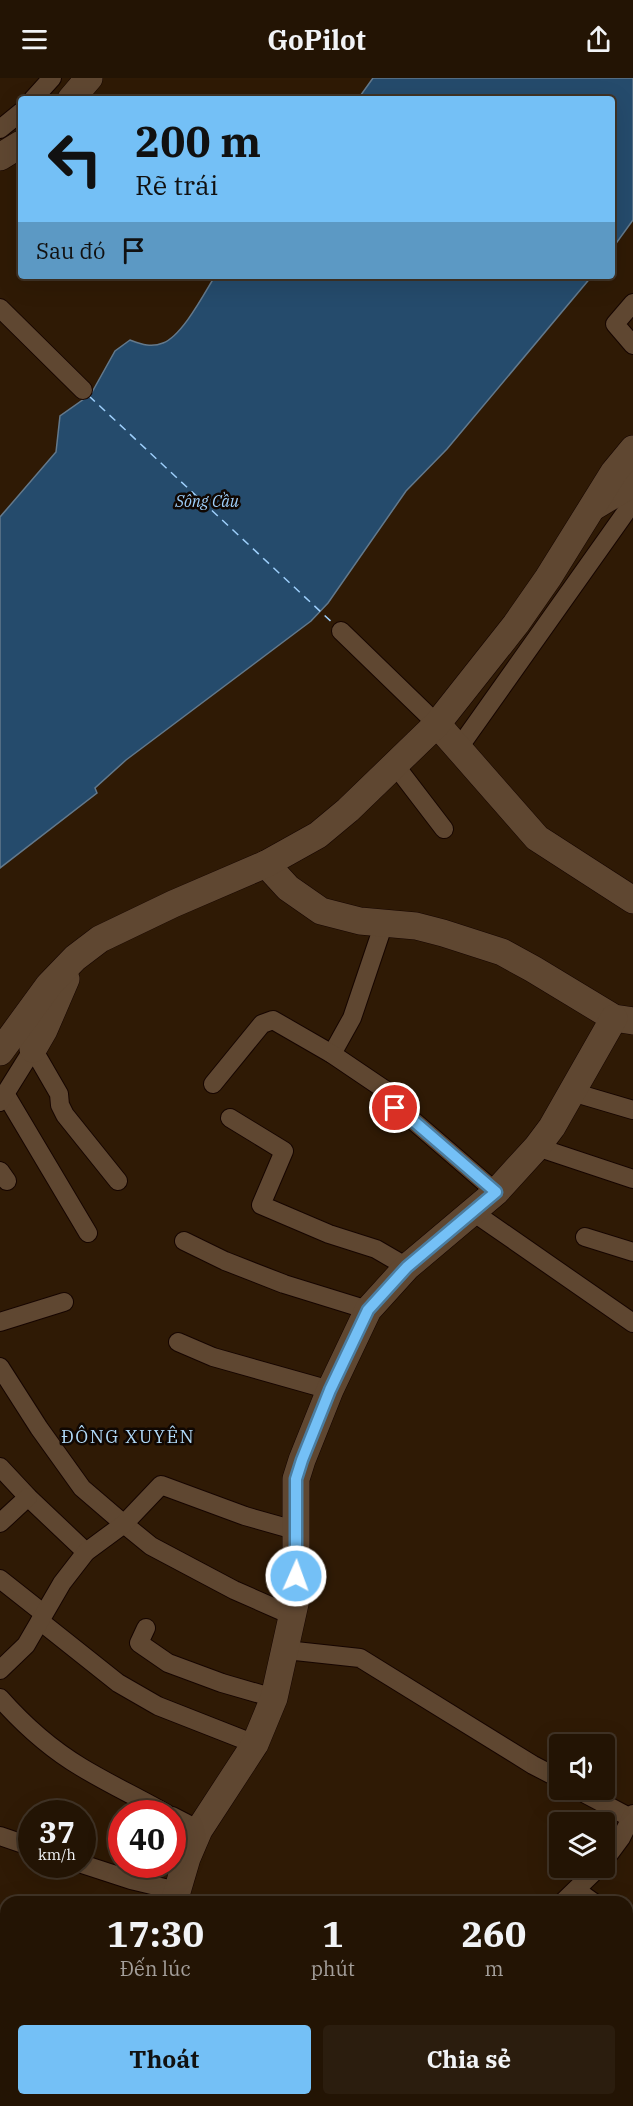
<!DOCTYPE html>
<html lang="vi">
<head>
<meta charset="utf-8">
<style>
	body { margin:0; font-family:"IBM Plex Serif",serif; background:#2b1d0e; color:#f1f3f6; height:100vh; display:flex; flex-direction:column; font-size:22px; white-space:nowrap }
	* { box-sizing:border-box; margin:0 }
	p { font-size:20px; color:#a39e9a }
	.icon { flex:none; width:33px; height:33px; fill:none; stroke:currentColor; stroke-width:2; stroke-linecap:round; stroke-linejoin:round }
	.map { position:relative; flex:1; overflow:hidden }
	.drawer { position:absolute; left:0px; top:1818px; width:633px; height:210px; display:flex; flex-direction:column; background:#231404; border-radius:18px 18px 0 0; box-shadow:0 6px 24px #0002,0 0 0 2px #403326 }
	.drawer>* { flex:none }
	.hud { position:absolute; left:18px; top:18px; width:597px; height:183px; border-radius:6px; box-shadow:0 6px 24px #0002,0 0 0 2px #403326; background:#74c0f6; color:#111; overflow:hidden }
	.fabs { position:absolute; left:549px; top:1656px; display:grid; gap:12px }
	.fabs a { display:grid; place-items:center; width:66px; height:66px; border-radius:6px; background:#231404; box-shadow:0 6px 24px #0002,0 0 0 2px #403326; font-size:30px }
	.speed { position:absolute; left:18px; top:1722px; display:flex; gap:12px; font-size:30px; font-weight:700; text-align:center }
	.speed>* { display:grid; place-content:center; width:78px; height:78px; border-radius:50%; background:#231404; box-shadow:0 6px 24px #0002,0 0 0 2px #403326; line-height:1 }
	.speed small { font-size:15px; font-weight:400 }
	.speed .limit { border:9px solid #d22; background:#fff; color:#111 }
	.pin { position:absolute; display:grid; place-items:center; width:51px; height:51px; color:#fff; margin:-26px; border:3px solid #fff; border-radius:50%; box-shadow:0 2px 6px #0007 }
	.me { position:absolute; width:66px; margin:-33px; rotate:2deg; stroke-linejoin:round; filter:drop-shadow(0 0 4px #0008) }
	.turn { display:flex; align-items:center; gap:21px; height:126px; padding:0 18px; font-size:27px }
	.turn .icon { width:78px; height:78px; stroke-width:2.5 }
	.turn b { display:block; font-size:42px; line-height:51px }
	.then { display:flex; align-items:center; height:57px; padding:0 18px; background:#0003; gap:12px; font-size:22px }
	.eta { display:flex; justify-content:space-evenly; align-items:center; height:102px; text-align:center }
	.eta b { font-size:36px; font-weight:800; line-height:42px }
	.action { display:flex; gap:12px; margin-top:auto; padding:12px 18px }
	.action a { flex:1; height:69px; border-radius:6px; background:#74c0f6; color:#111; font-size:24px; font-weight:800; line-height:69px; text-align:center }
	.action a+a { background:#2b1d0e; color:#f1f3f6 }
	header { display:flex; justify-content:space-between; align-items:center; height:78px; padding:0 18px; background:#231404; font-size:27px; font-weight:800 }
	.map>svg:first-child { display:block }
</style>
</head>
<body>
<header><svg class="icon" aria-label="menu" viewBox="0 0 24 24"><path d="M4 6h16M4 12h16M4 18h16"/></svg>GoPilot<svg class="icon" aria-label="share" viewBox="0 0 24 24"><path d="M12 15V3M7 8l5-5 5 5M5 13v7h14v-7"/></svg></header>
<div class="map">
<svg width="633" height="2028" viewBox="0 0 633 2028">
	<rect width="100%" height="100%" fill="#2f1a05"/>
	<!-- water -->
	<g fill="#254b6c" stroke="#63798c" stroke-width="1.5">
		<path d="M373 0H633V142L612 171V21H358Z"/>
		<path d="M215 198H592L447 371 406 413 328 525 311 543 126 682 95 710 97 715 0 790V439L56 374 60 338 91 316 115 273 130 262C141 266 151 270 163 265 182 258 204 216 215 198Z"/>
	</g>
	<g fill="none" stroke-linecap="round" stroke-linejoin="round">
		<!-- ferry -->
		<path stroke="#9ecffb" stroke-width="1.5" stroke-dasharray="8 6" stroke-linecap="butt" d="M89 318 336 548"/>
		<defs>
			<g id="street">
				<path d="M33 21 52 0"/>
				<path d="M0 51 21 34"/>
				<path d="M633 225 615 246 633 267"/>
				<path d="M0 230 83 312"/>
				<path d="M341 553 437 646"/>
				<path d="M458 671 633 424"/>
				<path d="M395 687 444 751"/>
				<path d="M332 976 352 940 384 845"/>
				<path d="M213 1006 262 946 273 942 332 976 400 1022 395 1030 409 1039 496 1114"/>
				<path d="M572 1014 633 1032"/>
				<path d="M6 1017 88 1155"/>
				<path d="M0 1024 33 971 59 1016 60 1027 65 1037 118 1103"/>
				<path d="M230 1040 284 1073 261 1127 329 1156 376 1171 407 1189"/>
				<path d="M537 1069 633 1101"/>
				<path d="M0 1093 7 1103"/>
				<path d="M473 1134 633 1245"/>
				<path d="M585 1159 633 1174"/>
				<path d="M184 1163 225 1183 284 1206 368 1232"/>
				<path d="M0 1244 64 1224"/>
				<path d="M178 1264 213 1279 330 1312"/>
				<path d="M0 1289 39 1350 82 1410 124 1446 151 1468 234 1512 293 1538"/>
				<path d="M0 1389 28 1419 86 1474"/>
				<path d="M0 1445 28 1419"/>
				<path d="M0 1501 43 1535"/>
				<path d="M40 1543 118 1605 158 1628 255 1666"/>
				<path d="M146 1550 139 1565 168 1585 222 1605 274 1620"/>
				<path d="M286 1572 360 1580 533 1687 560 1701"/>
				<path d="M0 1592 26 1567 62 1505 86 1474 124 1446 161 1407 245 1438 298 1453"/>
				<path d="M0 1620C23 1646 51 1671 81 1689 109 1706 139 1720 167 1736"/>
				<path d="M578 1712 631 1740"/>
				<path d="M172 1738 199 1752"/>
				<path d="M0 1758 32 1769"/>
				<path d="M604 1783 621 1760 633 1736"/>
				<path d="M82 1786 131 1802 177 1813"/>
				<path d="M576 1812 593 1824"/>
				<path d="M563 1824 598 1790"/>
				<path d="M627 1848 633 1852"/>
				<path d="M0 1862 6 1864"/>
				<path d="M0 1946 6 1947"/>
				<path d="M221 2022 234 2028"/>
				<path d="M349 2028 355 2022"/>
			</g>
			<g id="secondary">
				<path d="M71 21 89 0"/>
				<path d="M0 79 21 66"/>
				<path d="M595 428 633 405"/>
				<path d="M437 646 537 760 633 822"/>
				<path d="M266 786 288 810 321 833 360 843 416 848 443 855 502 874 533 891 614 940 633 943"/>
				<path d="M33 971 44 952 66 901"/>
				<path d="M0 974 49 907 75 880 100 861 173 826 266 786 318 757 348 732 437 646 516 546 548 500 614 394 633 371"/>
				<path d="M174 1824 187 1780 199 1752 255 1666 274 1620 296 1521V1401L302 1382 330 1312 368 1232 407 1189 496 1114 537 1069 552 1049 614 940"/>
				<path d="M115 2028 117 2022"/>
			</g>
		</defs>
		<!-- street casing -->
		<use href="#street" stroke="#160500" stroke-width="20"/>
		<!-- secondary casing -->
		<use href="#secondary" stroke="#160500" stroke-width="28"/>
		<!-- street -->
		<use href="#street" stroke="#5f4731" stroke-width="18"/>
		<!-- secondary -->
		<use href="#secondary" stroke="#5f4731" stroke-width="27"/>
	</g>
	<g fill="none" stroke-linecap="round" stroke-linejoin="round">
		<defs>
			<path id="route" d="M296 1498V1401L302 1382 330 1312 368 1232 407 1189 496 1114 409 1039 395 1030"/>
		</defs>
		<!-- route casing -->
		<use href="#route" stroke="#4b7da0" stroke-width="15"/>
		<!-- route -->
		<use href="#route" stroke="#74c0f6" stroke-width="10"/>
	</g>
	<g text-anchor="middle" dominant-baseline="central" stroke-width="5" stroke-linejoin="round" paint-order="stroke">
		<!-- water labels -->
		<g font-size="16" font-style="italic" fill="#9ecffb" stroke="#100702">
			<text x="207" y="423">Sông Cầu</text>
		</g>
		<!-- quarter labels -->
		<g font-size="18" letter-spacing="1.5" fill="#b1daf8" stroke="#100702">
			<text x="128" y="1358">ĐÔNG XUYÊN</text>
		</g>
	</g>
</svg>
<div class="fabs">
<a><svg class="icon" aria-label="sound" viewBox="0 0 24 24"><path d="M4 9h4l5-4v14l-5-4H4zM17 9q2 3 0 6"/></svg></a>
<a><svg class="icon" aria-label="layers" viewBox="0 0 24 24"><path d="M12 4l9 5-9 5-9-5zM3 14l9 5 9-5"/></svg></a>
</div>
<div class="speed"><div>37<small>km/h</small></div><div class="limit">40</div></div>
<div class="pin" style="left:395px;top:1030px;background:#d93025"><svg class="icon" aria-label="arrive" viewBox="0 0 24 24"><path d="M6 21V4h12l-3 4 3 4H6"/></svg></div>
<svg class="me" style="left:296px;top:1498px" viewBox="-20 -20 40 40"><circle r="17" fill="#74c0f6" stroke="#fff" stroke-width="3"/><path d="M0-11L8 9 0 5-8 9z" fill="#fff"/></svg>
<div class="hud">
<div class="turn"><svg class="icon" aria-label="left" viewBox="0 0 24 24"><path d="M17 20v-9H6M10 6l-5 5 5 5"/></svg><div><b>200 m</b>Rẽ trái</div></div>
<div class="then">Sau đó<svg class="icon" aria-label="arrive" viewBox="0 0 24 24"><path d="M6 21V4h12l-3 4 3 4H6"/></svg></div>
</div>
<section class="drawer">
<div class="eta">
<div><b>17:30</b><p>Đến lúc</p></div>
<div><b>1</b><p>phút</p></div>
<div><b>260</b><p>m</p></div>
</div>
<div class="action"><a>Thoát</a><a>Chia sẻ</a></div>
</section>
</div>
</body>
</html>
